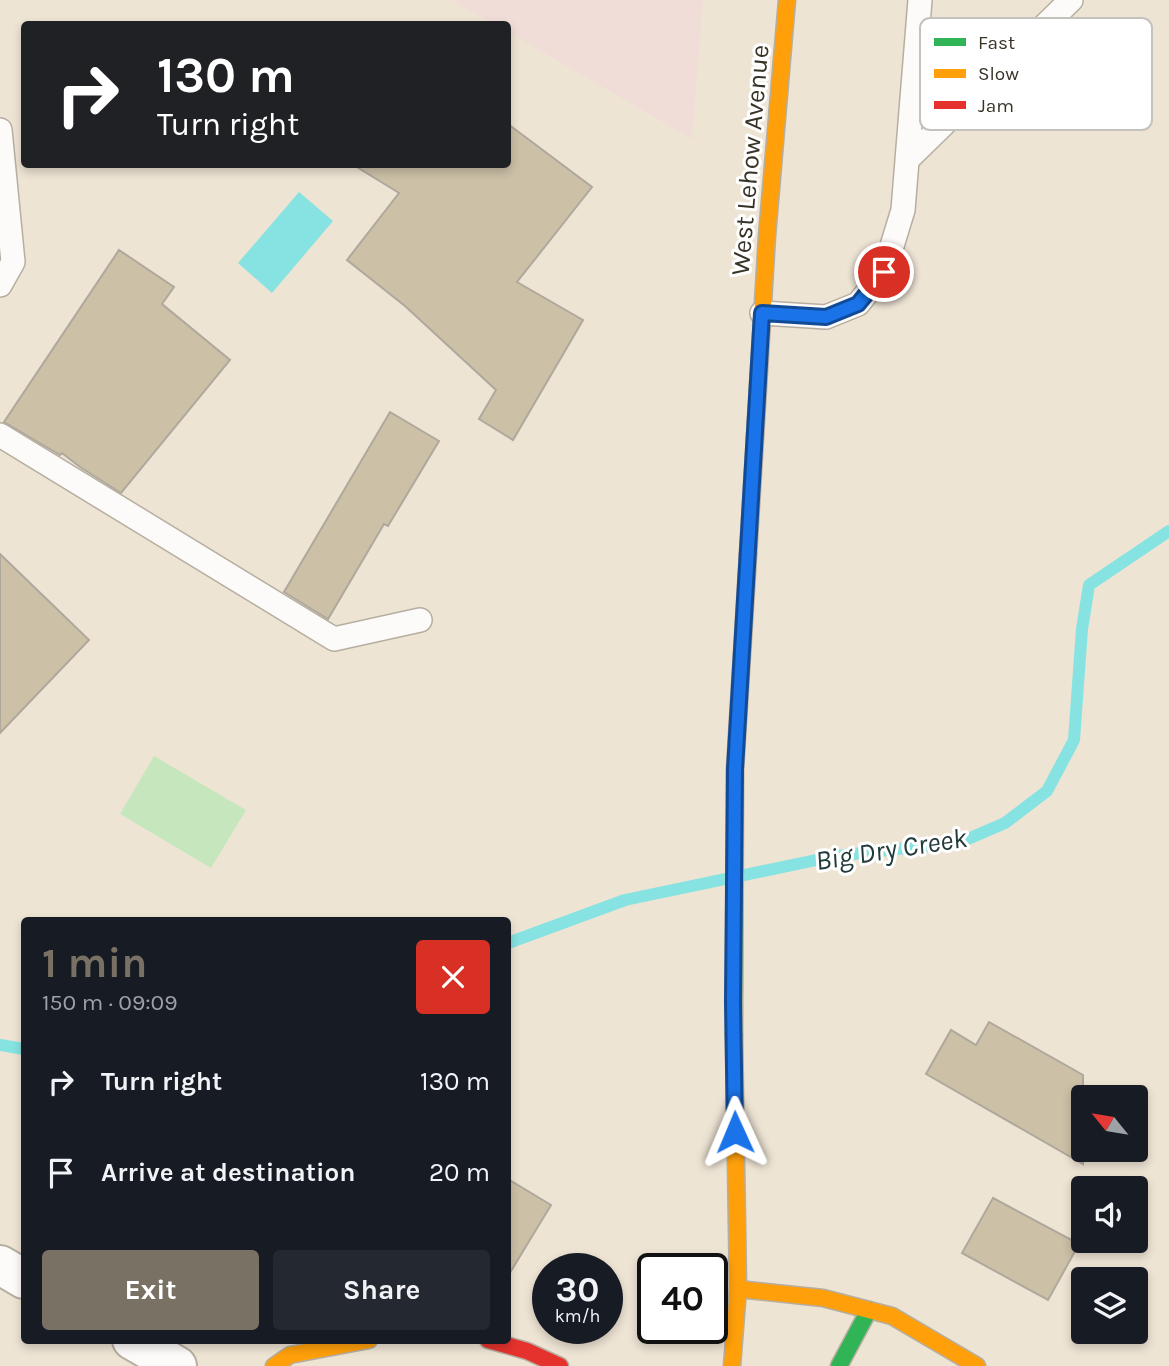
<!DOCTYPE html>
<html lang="en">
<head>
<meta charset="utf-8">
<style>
	body { margin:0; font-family:Karla,sans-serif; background:#242831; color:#f1f3f6; height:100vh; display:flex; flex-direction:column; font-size:26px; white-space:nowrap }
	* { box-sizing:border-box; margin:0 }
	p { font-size:23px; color:#9ea1a6 }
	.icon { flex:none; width:38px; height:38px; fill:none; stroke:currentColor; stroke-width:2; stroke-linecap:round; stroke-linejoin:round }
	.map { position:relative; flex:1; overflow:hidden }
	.sheet { position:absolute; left:21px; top:917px; width:490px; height:427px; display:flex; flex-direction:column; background:#171b24; border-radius:7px; box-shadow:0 4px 10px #0003 }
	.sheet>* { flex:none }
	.top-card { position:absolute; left:21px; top:21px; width:490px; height:147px; border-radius:7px; box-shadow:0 4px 10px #0003; background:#202124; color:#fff; overflow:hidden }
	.needle { width:46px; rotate:300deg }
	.tools { position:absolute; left:1071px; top:1085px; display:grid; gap:14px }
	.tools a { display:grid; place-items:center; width:77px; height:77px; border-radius:7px; background:#171b24; box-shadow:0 4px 10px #0003; font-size:35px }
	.speed { position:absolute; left:532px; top:1253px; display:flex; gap:14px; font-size:35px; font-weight:700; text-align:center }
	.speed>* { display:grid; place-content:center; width:91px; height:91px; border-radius:50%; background:#171b24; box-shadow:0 4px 10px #0003; line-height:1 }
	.speed small { font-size:18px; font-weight:400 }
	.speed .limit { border:4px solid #111; border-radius:10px; background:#fff; color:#111 }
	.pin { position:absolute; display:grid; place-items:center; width:60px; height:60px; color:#fff; margin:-30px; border:4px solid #fff; border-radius:50%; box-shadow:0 2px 7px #0007 }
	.me { position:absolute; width:77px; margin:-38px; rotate:359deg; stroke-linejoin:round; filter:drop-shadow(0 0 5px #0008) }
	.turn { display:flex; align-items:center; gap:24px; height:147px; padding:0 21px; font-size:32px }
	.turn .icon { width:91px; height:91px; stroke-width:2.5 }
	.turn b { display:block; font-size:49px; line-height:60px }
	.round { display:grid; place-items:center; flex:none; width:74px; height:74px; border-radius:7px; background:#242831 }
	.summary { display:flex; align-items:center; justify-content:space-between; height:119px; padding:0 21px }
	h1 { font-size:42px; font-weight:700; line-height:52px; color:#787164 }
	.cta { display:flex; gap:14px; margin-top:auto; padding:14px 21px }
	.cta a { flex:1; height:80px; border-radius:7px; background:#787164; color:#fff; font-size:28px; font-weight:700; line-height:80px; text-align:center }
	.cta a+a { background:#242831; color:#f1f3f6 }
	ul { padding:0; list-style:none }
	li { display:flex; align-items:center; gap:21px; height:91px; padding:0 21px }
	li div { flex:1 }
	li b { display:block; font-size:26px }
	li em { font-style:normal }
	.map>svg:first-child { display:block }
</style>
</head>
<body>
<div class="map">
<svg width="1169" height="1366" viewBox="0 0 1169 1366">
	<rect width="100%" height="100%" fill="#eee4d4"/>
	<!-- commercial -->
	<path fill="#f0ddd8" d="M451 0H703L692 139 508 32V24H494Z"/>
	<!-- green -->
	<path fill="#c6e7bd" d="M154 756 246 810 211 868 120 814Z"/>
	<!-- water -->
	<path fill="#86e3e1" d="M299 192 333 221 272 293 238 263Z"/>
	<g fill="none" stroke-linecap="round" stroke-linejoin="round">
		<!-- stream -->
		<g stroke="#86e3e1" stroke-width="12">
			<path d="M508 943 625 900 835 856 961 842 1005 823 1047 791 1074 740 1082 629 1089 585 1169 531"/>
			<path d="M0 1045 24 1049"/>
		</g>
	</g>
	<!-- building -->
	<g fill="#ccc0a7" stroke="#afa89c" stroke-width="2">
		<path d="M508 124 592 187 517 282 583 320 513 440 479 419 496 390 405 306 347 260 399 193 352 164H508Z"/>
		<path d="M119 250 174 287 162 304 230 360 121 493 80 467 62 453 60 455 4 422Z"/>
		<path d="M390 412 439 441 388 526 384 524 328 619 284 592Z"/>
		<path d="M0 554 89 640 0 733Z"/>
		<path d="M989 1022 1083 1075V1164L926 1074 951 1030 976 1045Z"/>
		<path d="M508 1179 551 1205 508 1276Z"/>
		<path d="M993 1198 1079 1244 1048 1300 962 1253Z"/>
	</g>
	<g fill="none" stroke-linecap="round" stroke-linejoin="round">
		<defs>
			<g id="lane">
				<path d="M0 130 13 262 0 285"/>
				<path d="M908 159 1071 0"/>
				<path d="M762 313 826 317 858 304 884 272 903 210 920 0"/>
				<path d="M0 435 334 639 420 620"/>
			</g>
			<g id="street">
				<path d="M0 1265 24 1279"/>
				<path d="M132 1340 177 1366"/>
			</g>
			<g id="fast">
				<path d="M734 1035 735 769 748 555"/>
				<path d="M839 1366 869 1310"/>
			</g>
			<g id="slow">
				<path d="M748 555 767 236 787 0"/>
				<path d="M738 1289 823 1298 892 1316 977 1366"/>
				<path d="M274 1366 290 1355 369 1340"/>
				<path d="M732 1366 738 1289 734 1035"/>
			</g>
			<path id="jam" d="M488 1340 527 1351 560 1366"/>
		</defs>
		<!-- lane casing -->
		<use href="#lane" stroke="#b6aea1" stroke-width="26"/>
		<!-- street casing -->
		<use href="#street" stroke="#b6aea1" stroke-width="42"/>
		<!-- fast casing -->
		<use href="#fast" stroke="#b6aea1" stroke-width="19"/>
		<!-- slow casing -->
		<use href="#slow" stroke="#b6aea1" stroke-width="19"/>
		<!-- jam casing -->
		<use href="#jam" stroke="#b6aea1" stroke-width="19"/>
		<!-- lane -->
		<use href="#lane" stroke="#fcfbf9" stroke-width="23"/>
		<!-- street -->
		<use href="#street" stroke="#fcfbf9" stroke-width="38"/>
		<!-- fast -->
		<use href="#fast" stroke="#30b455" stroke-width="16"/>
		<!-- slow -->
		<use href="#slow" stroke="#ff9f0a" stroke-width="16"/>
		<!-- jam -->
		<use href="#jam" stroke="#e5322d" stroke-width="16"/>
	</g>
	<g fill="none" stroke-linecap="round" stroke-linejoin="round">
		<defs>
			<path id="route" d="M735 1132 733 1001 735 769 762 313 826 317 858 304 884 272"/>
		</defs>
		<!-- route casing -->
		<use href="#route" stroke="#114b97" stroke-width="18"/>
		<!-- route -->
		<use href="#route" stroke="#1a73e8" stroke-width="12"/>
	</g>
	<g text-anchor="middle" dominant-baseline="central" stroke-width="6" stroke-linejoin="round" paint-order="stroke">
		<!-- street labels -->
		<g font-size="26" fill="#393327" stroke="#fff">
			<text transform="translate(750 160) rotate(-85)">West Lehow Avenue</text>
		</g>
		<!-- water labels -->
		<g font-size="28" font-style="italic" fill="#223a3b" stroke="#fff">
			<text transform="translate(891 849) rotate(-9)">Big Dry Creek</text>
		</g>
	</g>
	<!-- legend -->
	<rect x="920" y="18" width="232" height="112" rx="10" fill="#fff" stroke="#c4c2be" stroke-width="2"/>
	<rect x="934" y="38" width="32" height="8" fill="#30b455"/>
	<rect x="934" y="69" width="32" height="9" fill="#ff9f0a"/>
	<rect x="934" y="101" width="32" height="8" fill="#e5322d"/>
	<g font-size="19" fill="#393327">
		<text x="978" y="49">Fast</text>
		<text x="978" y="80">Slow</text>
		<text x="978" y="112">Jam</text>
	</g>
</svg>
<div class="tools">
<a><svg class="needle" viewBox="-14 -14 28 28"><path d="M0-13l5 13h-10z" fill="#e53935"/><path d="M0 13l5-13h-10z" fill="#9ea1a6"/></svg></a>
<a><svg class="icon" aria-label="sound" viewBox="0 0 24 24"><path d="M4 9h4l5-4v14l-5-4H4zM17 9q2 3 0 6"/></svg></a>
<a><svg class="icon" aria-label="layers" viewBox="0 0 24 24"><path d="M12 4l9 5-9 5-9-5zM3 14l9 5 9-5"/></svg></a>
</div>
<div class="speed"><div>30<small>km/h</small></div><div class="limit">40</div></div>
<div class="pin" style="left:884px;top:272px;background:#d93025"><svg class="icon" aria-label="arrive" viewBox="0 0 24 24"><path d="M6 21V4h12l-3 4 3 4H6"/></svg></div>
<svg class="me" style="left:735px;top:1132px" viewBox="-20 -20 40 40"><path d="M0-17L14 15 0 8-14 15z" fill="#1a73e8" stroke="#fff" stroke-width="4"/></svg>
<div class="top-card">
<div class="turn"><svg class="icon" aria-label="right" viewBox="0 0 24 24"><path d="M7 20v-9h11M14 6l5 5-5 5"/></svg><div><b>130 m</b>Turn right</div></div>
</div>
<section class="sheet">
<div class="summary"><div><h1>1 min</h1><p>150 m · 09:09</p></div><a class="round" style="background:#d93025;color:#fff"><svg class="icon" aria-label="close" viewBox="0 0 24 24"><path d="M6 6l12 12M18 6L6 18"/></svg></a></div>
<ul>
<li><svg class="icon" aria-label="right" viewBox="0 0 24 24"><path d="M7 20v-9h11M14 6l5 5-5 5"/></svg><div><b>Turn right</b></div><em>130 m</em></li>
<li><svg class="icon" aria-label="arrive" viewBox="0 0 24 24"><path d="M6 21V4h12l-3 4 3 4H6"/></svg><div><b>Arrive at destination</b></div><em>20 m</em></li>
</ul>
<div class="cta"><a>Exit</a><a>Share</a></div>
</section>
</div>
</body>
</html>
